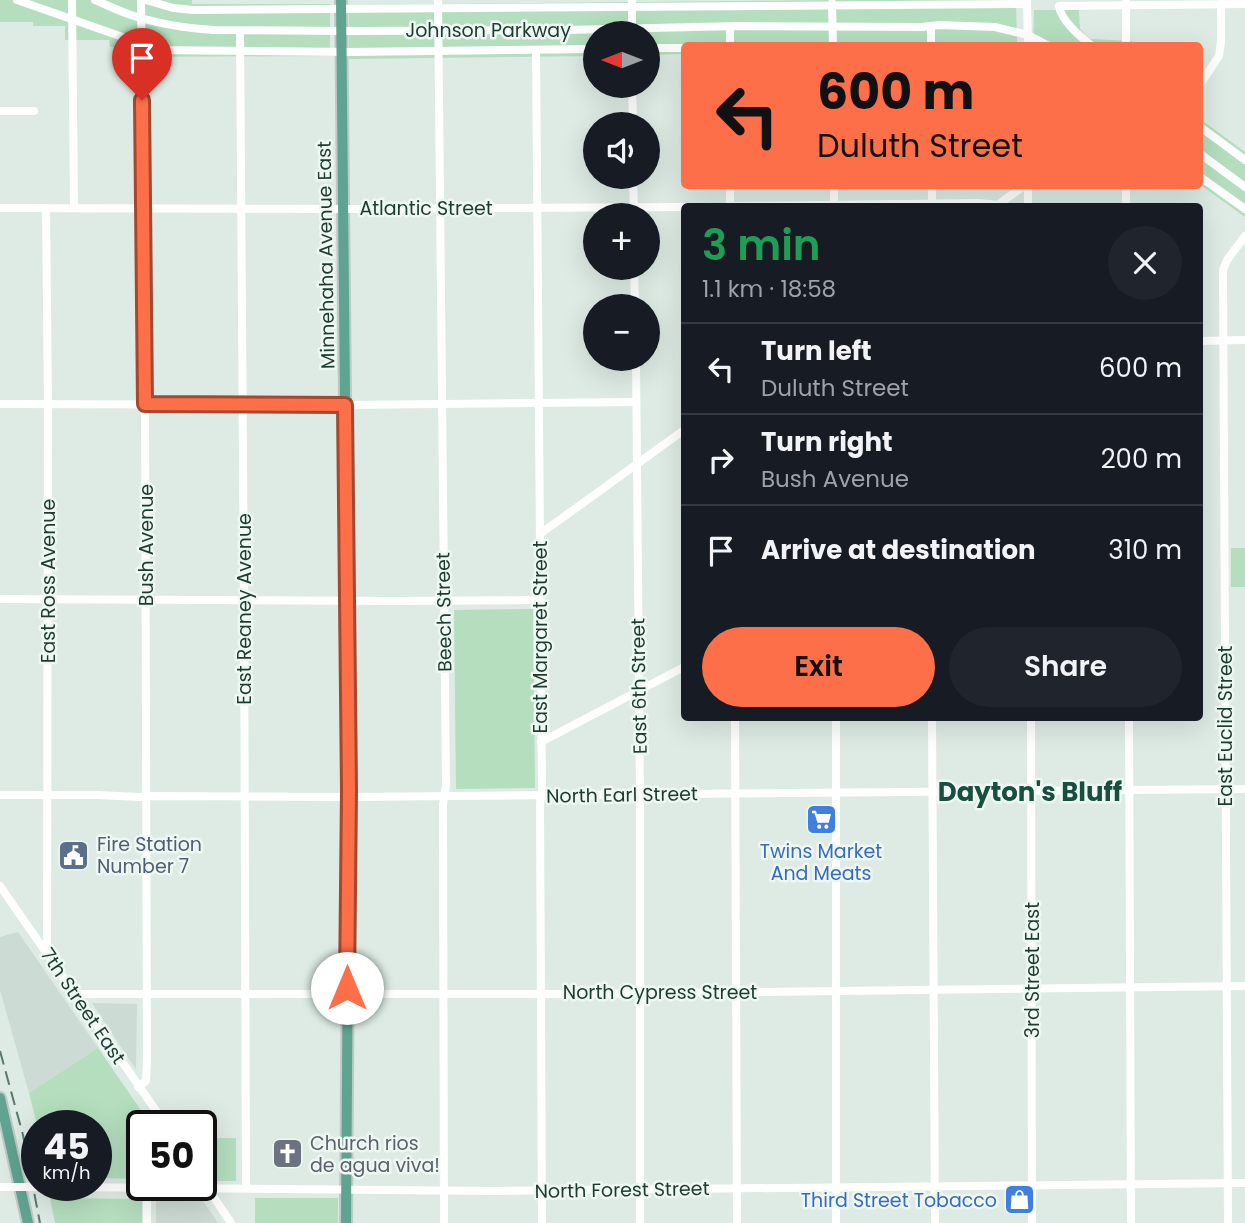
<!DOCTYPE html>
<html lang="en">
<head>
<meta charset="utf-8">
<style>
	body { margin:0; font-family:Poppins,sans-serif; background:#20242c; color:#f1f3f6; height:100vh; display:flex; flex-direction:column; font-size:26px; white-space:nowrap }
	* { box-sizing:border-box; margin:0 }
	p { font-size:23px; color:#9ea1a6 }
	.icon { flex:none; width:38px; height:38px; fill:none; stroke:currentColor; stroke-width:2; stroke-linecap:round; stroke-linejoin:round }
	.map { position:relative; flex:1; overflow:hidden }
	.panel { position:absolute; left:681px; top:203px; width:522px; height:518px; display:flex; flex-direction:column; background:#171b24; border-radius:7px; box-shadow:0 7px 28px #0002 }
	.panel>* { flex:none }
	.banner { position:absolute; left:681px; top:42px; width:522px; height:147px; border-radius:7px; box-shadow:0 7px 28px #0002; background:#fd6f49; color:#111; overflow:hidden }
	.needle { width:46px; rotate:270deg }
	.tools { position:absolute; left:583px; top:21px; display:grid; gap:14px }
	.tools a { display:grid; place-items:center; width:77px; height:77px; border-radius:50%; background:#171b24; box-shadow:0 7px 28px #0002; font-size:35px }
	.speed { position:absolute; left:21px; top:1110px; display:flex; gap:14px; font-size:35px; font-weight:700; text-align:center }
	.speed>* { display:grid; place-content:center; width:91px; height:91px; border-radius:50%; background:#171b24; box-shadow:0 7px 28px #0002; line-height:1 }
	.speed small { font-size:18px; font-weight:400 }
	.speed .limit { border:4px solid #111; border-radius:10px; background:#fff; color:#111 }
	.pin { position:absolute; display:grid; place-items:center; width:60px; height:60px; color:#fff; margin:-72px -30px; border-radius:50% 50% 50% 0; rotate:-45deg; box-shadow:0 0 7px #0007 }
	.pin .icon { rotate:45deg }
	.me { position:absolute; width:77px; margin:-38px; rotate:0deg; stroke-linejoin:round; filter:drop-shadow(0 0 5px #0008) }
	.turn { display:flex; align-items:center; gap:24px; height:147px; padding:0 21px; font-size:32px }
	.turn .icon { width:91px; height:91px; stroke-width:2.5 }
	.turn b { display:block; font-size:49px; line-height:60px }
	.round { display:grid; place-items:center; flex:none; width:74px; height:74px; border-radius:37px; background:#20242c }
	.overview { display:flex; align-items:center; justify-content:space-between; height:119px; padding:0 21px }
	h1 { font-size:42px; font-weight:600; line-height:52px; color:#1e9e55 }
	.primary-button { display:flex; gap:14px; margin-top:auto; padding:14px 21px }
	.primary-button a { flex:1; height:80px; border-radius:42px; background:#fd6f49; color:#111; font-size:28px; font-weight:600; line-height:80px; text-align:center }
	.primary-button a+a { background:#20242c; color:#f1f3f6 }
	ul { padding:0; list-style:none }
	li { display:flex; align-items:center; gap:21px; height:91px; padding:0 21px; border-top:2px solid #363941 }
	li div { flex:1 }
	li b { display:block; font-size:26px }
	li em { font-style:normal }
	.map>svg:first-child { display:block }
</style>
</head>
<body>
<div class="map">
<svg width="1245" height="1223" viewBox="0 0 1245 1223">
	<rect width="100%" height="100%" fill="#ddebe4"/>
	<!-- built -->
	<g fill="#ccdbd3">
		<path d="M18 932 98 1048 29 1093 0 990V937Z"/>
		<path d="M92 1003 137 1004 136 1069 131 1062Z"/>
		<path d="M156 1198H201L218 1223H156Z"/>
	</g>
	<!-- green -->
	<g fill="#b4debe">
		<path d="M0 0H192V4H330V56L130 57 129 47H110L109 40H65V26H33V22H0Z"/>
		<path d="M829 0H1016L1017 45 684 46V54L648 55V33H595V56L349 59V5Z"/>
		<path d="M1034 10H1079L1080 29 1090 39 1132 41V46H1033Z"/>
		<path d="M1199 118 1245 152V217L1199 184Z"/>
		<rect x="1231" y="548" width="14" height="39"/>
		<path d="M533 609 535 788 456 789 454 610Z"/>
		<path d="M98 1048 151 1125H142V1179L96 1178V1125H37L29 1093Z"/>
		<path d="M201 1138H236V1181H213L201 1163Z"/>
		<path d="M50 1198 142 1199V1223H55Z"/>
		<rect x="255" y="1198" width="83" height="25"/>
	</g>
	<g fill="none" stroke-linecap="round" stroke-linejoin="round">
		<defs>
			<g id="major">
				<path d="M341 0 349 797 346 1223"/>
				<path d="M0 1098 28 1223"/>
			</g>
		</defs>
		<!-- major casing -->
		<use href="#major" stroke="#c0c8c6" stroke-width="14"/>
		<!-- minor -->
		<g stroke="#fff" stroke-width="8">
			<path d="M17 0 134 41 149 50 349 52 595 49"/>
			<path d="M72 0 74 208"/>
			<path d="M95 0C107 5 119 11 131 15 158 24 185 28 213 30L348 31 565 30 739 26 922 27 939 25 995 27 1028 35 1049 46"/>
			<path d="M146 0 173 8 194 10 1027 4"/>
			<path d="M438 0 446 786 443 805 444 1223"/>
			<path d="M1027 0 1028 46"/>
			<path d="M832 3 833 46"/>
			<path d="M1126 3V46"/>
			<path d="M931 27V46"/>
			<path d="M240 31 244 601 246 1188"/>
			<path d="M632 33V0"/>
			<path d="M730 46V27"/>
			<path d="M1092 46C1081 37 1061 21 1059 6L1245 4"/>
			<path d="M648 48H684"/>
			<path d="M536 50 542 788 540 804 542 1223"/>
			<path d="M632 86 633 124"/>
			<path d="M1199 86 1219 56 1221 42V4"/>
			<path d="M0 111H34"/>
			<path d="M1199 126 1245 160"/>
			<path d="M1199 153 1245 187"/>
			<path d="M1199 176 1245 209"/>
			<path d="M633 177 634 215"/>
			<path d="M834 186V206"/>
			<path d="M932 186V206"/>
			<path d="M1028 186V206"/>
			<path d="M730 206V186"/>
			<path d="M736 206 979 203 998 205"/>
			<path d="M996 206 1024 186"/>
			<path d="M1126 206V186"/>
			<path d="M0 208 351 209 684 207"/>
			<path d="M46 208 48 404 47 953"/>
			<path d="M634 268 635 306"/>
			<path d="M1199 341 1245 340"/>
			<path d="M636 359 640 794V1223"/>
			<path d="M0 404 345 405 636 402"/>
			<path d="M540 534 684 430"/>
			<path d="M0 599 394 601 540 600"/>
			<path d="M735 718 737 1223"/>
			<path d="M836 718V1223"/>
			<path d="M1031 718 1032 1223"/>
			<path d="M1129 718 1131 1223"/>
			<path d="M932 719 935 1223"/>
			<path d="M541 742 684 667"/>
			<path d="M0 795H97L139 797 154 796 349 797 1245 789"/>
			<path d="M0 886 166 1125"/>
			<path d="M75 994H589L1245 986"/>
			<path d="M138 1087 146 1081 147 1059 145 397 141 0"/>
			<path d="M201 1178 231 1223"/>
			<path d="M61 1187 493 1191 1245 1183"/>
			<path d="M147 1223V1188"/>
			<path d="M1228 1223 1223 270 1227 260 1245 236"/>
		</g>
		<!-- major -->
		<use href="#major" stroke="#5ea490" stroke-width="10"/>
		<!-- rail -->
		<path stroke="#58776e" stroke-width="2" stroke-dasharray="14 7" stroke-linecap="butt" d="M0 1051 23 1135 40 1223"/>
		<!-- minor-bridge -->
		<path stroke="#fff" stroke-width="8" d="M0 1187H61"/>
	</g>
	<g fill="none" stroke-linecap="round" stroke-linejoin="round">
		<defs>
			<path id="route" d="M142 100 145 404 345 405 349 790 347 988"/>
		</defs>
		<!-- route casing -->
		<use href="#route" stroke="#a4482f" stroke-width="18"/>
		<!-- route -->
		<use href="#route" stroke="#fd6f49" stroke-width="12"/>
	</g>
	<!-- icons -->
	<defs>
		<symbol id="supermarket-square" viewBox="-11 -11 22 22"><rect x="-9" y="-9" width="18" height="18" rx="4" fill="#3f7fe0" stroke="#eef7f2"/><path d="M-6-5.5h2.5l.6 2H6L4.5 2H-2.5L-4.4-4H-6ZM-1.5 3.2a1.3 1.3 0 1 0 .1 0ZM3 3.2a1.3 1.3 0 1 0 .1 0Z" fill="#fff"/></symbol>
		<symbol id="civic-square" viewBox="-11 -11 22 22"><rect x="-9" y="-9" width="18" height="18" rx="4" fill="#5c6f8a" stroke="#eef7f2"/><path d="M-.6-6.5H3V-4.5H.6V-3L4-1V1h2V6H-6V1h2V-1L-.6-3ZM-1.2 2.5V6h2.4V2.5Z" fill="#fff"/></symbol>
		<symbol id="church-square" viewBox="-11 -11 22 22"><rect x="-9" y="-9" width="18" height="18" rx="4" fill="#6b7280" stroke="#eef7f2"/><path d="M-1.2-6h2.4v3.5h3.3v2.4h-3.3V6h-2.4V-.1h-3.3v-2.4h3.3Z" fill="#fff"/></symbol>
		<symbol id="shop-square" viewBox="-11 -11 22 22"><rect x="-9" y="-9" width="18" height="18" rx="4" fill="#3f7fe0" stroke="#eef7f2"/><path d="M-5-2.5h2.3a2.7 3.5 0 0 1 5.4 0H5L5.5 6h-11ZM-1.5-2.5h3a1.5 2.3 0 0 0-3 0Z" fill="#fff"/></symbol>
	</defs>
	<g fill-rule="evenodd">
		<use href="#supermarket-square" x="804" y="802" width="35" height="35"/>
		<use href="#civic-square" x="56" y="838" width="35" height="35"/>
		<use href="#church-square" x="270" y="1136" width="35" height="35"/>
		<use href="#shop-square" x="1002" y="1182" width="35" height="35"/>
	</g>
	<g text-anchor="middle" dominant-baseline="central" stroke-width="5" stroke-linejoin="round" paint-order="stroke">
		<!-- street labels -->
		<g font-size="19" fill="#1e3b32" stroke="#eef7f2">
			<text x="488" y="30">Johnson Parkway</text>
			<text x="426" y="208">Atlantic Street</text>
			<text transform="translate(326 255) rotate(-91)">Minnehaha Avenue East</text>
			<text transform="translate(146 545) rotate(-90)">Bush Avenue</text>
			<text transform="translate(48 581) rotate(-90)">East Ross Avenue</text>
			<text transform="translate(244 609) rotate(-90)">East Reaney Avenue</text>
			<text transform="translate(444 612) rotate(-91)">Beech Street</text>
			<text transform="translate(540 637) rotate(-90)">East Margaret Street</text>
			<text transform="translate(639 686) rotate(-91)">East 6th Street</text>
			<text transform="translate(1225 726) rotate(-90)">East Euclid Street</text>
			<text transform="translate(622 795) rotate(-1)">North Earl Street</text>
			<text transform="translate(1032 970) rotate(-90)">3rd Street East</text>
			<text x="660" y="992">North Cypress Street</text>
			<text transform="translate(83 1006) rotate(56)">7th Street East</text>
			<text transform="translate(622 1190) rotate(-1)">North Forest Street</text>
		</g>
		<!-- service labels -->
		<g font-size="19" fill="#4e5e75" stroke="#eef7f2" text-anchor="start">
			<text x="97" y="844">Fire Station<tspan x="97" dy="22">Number 7</tspan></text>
		</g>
		<!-- shop labels -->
		<g font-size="19" fill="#366cbe" stroke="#eef7f2">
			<text x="821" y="851">Twins Market<tspan x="821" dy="22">And Meats</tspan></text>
			<text x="997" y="1200" text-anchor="end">Third Street Tobacco</text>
		</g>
		<!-- worship labels -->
		<g font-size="19" fill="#5b616d" stroke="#eef7f2" text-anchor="start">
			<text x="310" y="1143">Church rios<tspan x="310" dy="22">de agua viva!</tspan></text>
		</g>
		<!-- district labels -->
		<g font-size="26" font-weight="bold" fill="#194f40" stroke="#eef7f2">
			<text x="1030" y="792">Dayton's Bluff</text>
		</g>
	</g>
</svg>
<div class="tools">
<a><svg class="needle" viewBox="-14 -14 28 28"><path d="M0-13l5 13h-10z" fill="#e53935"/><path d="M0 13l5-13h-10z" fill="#9ea1a6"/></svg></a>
<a><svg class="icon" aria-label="sound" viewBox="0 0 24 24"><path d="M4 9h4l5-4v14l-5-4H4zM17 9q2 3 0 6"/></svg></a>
<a>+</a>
<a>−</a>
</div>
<div class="speed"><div>45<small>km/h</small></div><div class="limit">50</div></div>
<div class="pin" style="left:142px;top:100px;background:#d93025"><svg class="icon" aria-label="arrive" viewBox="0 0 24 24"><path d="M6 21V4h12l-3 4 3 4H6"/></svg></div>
<svg class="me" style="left:347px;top:988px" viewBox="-20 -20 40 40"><circle r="19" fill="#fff"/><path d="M0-13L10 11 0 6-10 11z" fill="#fd6f49"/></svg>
<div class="banner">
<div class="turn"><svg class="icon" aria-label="left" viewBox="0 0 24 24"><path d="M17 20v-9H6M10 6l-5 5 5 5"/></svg><div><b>600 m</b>Duluth Street</div></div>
</div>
<section class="panel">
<div class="overview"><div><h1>3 min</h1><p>1.1 km · 18:58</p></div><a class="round"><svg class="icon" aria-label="close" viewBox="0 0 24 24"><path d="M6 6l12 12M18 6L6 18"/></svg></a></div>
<ul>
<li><svg class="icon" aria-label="left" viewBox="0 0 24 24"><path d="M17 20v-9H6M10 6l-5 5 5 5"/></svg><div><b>Turn left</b><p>Duluth Street</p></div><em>600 m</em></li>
<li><svg class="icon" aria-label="right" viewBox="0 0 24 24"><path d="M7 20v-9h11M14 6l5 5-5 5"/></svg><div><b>Turn right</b><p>Bush Avenue</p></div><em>200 m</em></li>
<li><svg class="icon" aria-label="arrive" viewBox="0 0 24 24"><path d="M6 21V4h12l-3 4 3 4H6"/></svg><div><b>Arrive at destination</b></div><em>310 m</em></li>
</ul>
<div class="primary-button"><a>Exit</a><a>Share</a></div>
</section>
</div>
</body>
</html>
